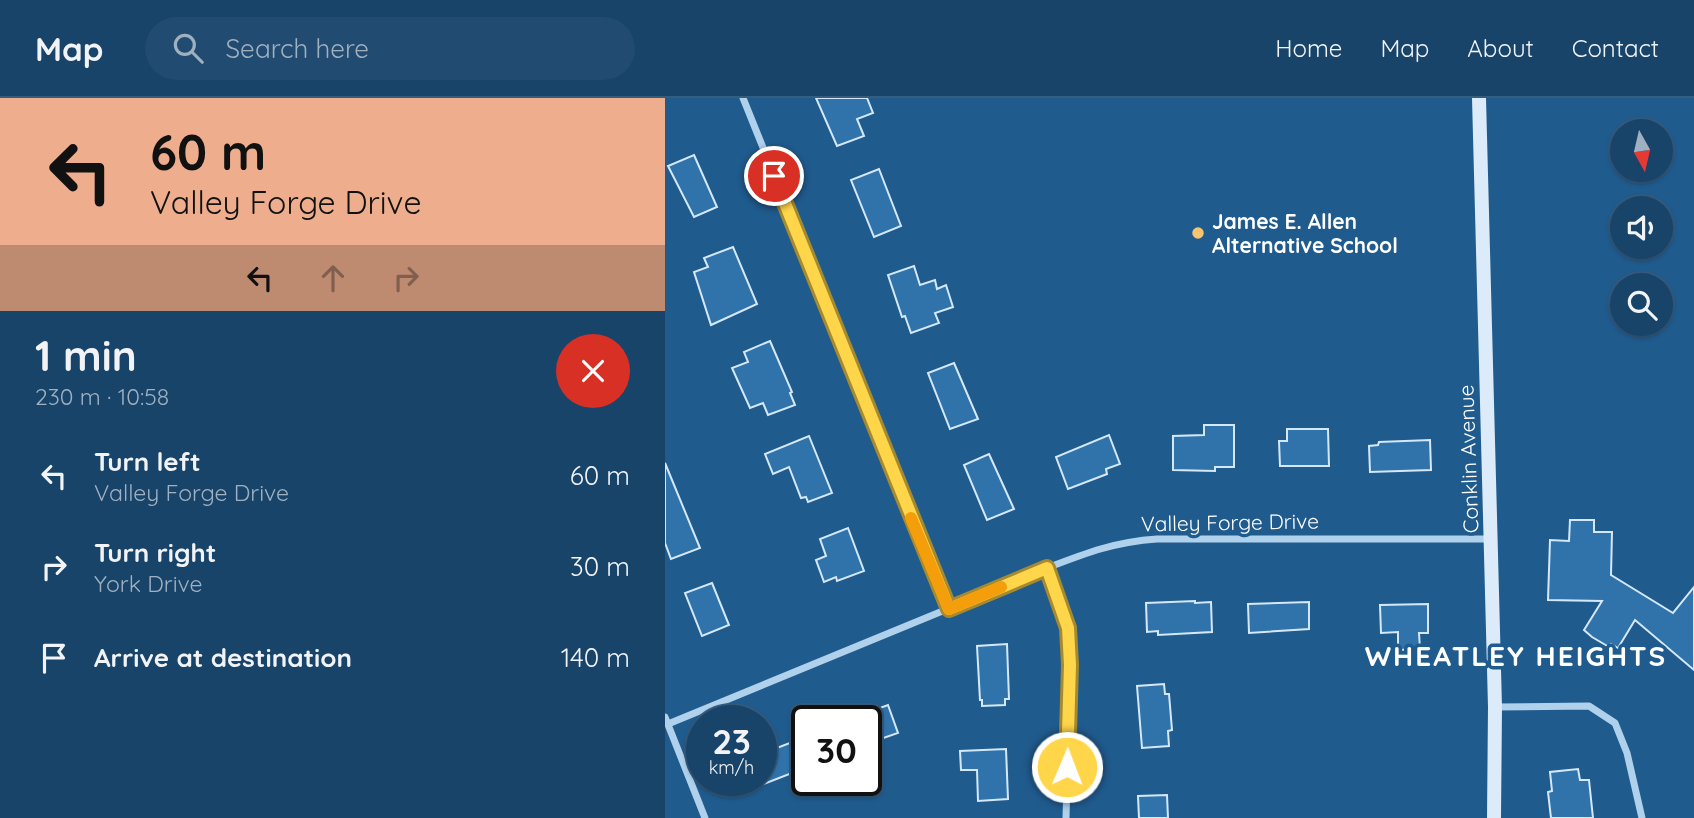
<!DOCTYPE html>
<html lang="en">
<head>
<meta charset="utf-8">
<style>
	body { margin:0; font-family:Quicksand,sans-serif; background:#214b70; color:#f1f3f6; height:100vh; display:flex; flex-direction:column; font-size:26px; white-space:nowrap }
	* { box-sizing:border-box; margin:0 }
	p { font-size:23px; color:#9fb0c1 }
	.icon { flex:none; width:38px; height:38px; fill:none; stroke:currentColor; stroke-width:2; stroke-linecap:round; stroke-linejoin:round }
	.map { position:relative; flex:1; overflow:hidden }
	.details { display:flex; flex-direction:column; background:#18446a; width:665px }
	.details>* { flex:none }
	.top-card { background:#eead8d; color:#111; overflow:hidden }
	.needle { width:46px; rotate:172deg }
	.tools { position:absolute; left:945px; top:21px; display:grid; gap:14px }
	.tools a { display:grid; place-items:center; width:63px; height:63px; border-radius:50%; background:#18446a; box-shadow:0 2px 5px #0004,0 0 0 2px #365c7e; font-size:35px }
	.speed { position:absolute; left:21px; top:607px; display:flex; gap:14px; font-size:35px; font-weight:700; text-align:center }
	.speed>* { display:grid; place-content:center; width:91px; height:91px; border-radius:50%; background:#18446a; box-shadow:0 2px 5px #0004,0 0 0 2px #365c7e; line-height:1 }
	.speed small { font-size:18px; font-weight:400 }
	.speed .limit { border:4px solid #111; border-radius:10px; background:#fff; color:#111 }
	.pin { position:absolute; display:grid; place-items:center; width:60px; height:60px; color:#fff; margin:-30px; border:4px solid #fff; border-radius:50%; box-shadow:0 2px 7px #0007 }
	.me { position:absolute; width:77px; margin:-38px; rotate:1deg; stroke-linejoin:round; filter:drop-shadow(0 0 5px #0008) }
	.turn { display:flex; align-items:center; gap:24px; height:147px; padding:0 35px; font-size:32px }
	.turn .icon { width:91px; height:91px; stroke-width:2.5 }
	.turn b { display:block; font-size:49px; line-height:60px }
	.lanes { display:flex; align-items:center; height:66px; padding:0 35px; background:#0003; justify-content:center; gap:35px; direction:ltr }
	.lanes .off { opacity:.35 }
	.round { display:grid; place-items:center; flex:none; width:74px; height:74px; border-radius:37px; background:#214b70 }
	.head { display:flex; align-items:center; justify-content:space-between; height:119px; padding:0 35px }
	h1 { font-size:42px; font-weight:700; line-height:52px }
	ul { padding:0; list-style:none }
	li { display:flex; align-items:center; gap:21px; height:91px; padding:0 35px }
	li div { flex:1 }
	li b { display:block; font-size:26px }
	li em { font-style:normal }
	header { display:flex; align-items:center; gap:42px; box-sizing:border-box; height:98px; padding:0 35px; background:#18446a; border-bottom:2px solid #365c7e }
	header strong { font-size:33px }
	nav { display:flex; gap:38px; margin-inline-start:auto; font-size:24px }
	.search { width:490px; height:63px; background:#214b70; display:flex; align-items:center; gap:18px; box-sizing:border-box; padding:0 24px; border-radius:38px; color:#9fb0c1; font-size:26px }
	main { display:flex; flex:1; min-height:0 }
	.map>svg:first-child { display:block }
</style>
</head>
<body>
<header>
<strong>Map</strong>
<div class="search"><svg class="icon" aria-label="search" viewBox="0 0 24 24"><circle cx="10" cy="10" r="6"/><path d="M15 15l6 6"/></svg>Search here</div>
<nav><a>Home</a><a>Map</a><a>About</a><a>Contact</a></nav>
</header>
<main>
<section class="details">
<div class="top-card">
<div class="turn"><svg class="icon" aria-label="left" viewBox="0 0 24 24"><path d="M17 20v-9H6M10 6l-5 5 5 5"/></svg><div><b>60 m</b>Valley Forge Drive</div></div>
<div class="lanes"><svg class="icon" aria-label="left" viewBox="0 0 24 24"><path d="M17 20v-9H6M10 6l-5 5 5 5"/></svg><svg class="icon off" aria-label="ahead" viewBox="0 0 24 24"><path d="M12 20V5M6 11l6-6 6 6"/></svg><svg class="icon off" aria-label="right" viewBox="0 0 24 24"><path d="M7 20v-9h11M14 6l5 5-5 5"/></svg></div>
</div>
<div class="head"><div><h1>1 min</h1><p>230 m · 10:58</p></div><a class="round" style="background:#d93025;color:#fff"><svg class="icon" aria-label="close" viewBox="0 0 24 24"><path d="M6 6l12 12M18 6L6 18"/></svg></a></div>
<ul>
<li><svg class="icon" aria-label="left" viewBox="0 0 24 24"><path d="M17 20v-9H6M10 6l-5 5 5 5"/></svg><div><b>Turn left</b><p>Valley Forge Drive</p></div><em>60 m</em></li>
<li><svg class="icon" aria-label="right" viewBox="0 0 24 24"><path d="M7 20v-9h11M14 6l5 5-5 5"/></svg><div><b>Turn right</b><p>York Drive</p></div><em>30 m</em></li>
<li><svg class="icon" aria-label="arrive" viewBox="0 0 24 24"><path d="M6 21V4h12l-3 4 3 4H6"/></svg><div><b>Arrive at destination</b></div><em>140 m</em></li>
</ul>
</section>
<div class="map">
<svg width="1029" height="720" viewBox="0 0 1029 720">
	<rect width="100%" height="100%" fill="#205b8e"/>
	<!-- building -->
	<g fill="#3073ab" stroke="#d4e8f9" stroke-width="2">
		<path d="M151 0H202L208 15 192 21 199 38 172 48Z"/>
		<path d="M29 57 52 109 29 119 3 68Z"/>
		<path d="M214 71 236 128 209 139 186 82Z"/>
		<path d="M68 149 92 206 46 227 29 174 43 169 39 160Z"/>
		<path d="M249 168 255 187 270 182 272 191 281 187 288 209 270 215 274 225 246 235 240 218 237 219 223 177Z"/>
		<path d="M105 243 127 294 125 295 130 307 103 317 98 305 85 310 67 270 83 264 79 254Z"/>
		<path d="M289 265 313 321 285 331 263 275Z"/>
		<path d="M539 327H569V369H550V373L508 372V338L539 337Z"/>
		<path d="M622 331H663L664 368H615L614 343H622Z"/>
		<path d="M444 337 455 366 441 371 442 376 403 391 391 359Z"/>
		<path d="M144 338 167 395 143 404 141 399 136 400 124 369 108 376 100 356Z"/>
		<path d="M765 342 766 372 705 374 704 348 713 347 714 344Z"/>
		<path d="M324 356 349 411 322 422 299 367Z"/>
		<path d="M0 365 35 450 6 461 0 445Z"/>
		<path d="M905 422H929V434H947L946 477 1008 515 1029 489V572L970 522 953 550 946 546 944 549 927 539 919 532 937 503 883 502 885 442 904 443Z"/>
		<path d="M183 430 199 473 172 483 171 479 159 484 151 462 161 458 155 441Z"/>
		<path d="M47 485 64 527 37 538 20 495Z"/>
		<path d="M530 503V505L546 504 547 534 493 537V533L482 534 481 505Z"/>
		<path d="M644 504V531L584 535 583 506Z"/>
		<path d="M763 506V535H754L755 551 733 552V534L716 535 715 507Z"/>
		<path d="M342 546 344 601H340V607L317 608V602H315L312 548Z"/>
		<path d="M499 586 500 596H504L507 632 503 633 504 648 477 650 472 588Z"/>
		<path d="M223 607 233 635 201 646V615Z"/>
		<path d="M130 643 140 670 96 687V656Z"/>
		<path d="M341 651 343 701 313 703 312 672H296L295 653Z"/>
		<path d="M913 671 915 682H924L928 720H886L883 694 887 693 885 674Z"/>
		<path d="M502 697 503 720H474L473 698Z"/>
	</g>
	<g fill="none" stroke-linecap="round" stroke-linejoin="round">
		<!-- street -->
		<g stroke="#afd1ec" stroke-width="7">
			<path d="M78 0 284 511"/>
			<path d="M382 470 403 530 405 567 401 720"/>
			<path d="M830 609 924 608 950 625 962 655 977 720"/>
			<path d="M0 619 40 720"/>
			<path d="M3 626 382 470C421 455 449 444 492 441H826"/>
		</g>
		<!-- secondary -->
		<path stroke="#dbebf9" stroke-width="14" d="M814 0 830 609 829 720"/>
	</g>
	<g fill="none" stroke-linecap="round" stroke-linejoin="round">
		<defs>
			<path id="route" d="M109 78 284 511 382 470 403 530 405 567 402 669"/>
		</defs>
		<!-- route casing -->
		<use href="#route" stroke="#a68a30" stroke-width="18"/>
		<!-- route -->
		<use href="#route" stroke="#ffd54a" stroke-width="12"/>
		<!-- slow -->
		<path stroke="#f59e0b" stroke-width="12" d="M246 420 284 511 336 489"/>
	</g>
	<!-- markers -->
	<circle fill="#f9c46f" stroke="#205b8e" stroke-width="2.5" cx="533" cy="135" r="7"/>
	<g text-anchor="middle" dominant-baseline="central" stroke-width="7" stroke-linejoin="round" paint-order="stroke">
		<!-- poi labels -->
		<g font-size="21" font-weight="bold" fill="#fff" stroke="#205b8e" text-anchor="start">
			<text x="547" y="123">James E. Allen<tspan x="547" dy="24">Alternative School</tspan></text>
		</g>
		<!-- street labels -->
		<g font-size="21" fill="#fff" stroke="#205b8e">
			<text transform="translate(803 361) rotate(-92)">Conklin Avenue</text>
			<text transform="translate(565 424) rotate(-1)">Valley Forge Drive</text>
		</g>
		<!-- district labels -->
		<g font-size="28" font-weight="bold" letter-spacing="2" fill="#fff" stroke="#205b8e">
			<text x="851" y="557">WHEATLEY HEIGHTS</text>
		</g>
	</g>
</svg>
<div class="tools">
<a><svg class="needle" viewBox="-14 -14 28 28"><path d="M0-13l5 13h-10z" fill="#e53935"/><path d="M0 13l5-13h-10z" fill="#9fb0c1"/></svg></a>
<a><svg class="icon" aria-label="sound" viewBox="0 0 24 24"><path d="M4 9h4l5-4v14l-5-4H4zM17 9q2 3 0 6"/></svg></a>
<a><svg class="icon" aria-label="search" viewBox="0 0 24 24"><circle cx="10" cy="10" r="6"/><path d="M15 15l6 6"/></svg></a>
</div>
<div class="speed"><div>23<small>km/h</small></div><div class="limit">30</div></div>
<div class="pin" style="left:109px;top:78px;background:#d93025"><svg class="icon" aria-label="arrive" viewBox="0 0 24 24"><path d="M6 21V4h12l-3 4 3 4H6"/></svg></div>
<svg class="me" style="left:402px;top:669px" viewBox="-20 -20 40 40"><circle r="17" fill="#ffd54a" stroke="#fff" stroke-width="3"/><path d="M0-11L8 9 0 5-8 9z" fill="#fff"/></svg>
</div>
</main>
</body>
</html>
